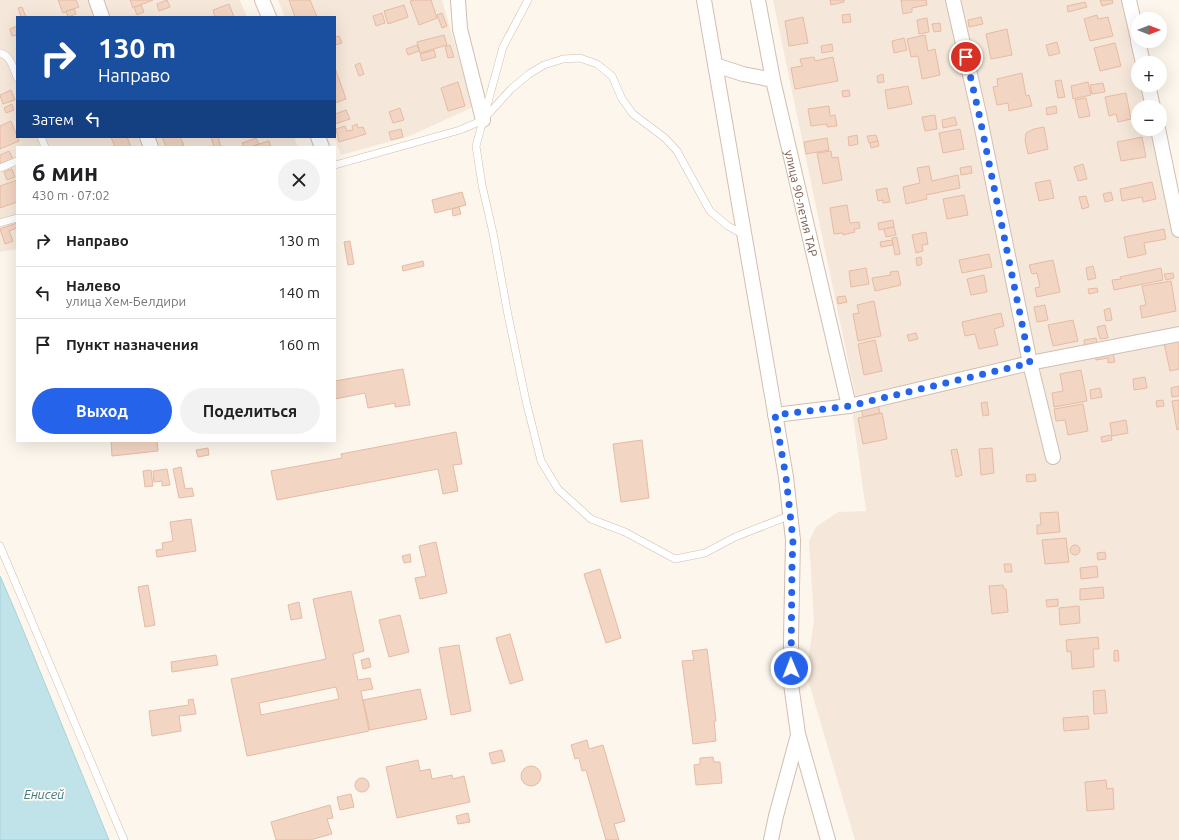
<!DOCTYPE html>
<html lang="ru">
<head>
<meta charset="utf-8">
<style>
	body { margin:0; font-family:Ubuntu,sans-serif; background:#f2f2f2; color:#202124; height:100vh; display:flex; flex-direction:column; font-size:15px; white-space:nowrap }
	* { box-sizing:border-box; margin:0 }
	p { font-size:13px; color:#757577 }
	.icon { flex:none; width:22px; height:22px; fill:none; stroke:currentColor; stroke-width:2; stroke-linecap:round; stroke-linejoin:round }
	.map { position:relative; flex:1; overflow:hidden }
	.sheet { position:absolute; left:16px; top:146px; width:320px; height:296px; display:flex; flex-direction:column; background:#fff; border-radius:0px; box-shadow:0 4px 16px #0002 }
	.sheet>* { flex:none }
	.top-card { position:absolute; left:16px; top:16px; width:320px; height:122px; border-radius:0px; box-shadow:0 4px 16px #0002; background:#1a4fa0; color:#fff; overflow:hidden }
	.needle { width:26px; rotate:90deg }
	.buttons { position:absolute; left:1131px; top:12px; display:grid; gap:8px }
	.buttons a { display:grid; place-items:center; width:36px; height:36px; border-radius:50%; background:#fff; box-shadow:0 4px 16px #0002; font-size:20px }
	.pin { position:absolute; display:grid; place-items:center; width:34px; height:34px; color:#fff; margin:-17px; border:2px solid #fff; border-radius:50%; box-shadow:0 1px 4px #0007 }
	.me { position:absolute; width:44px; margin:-22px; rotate:359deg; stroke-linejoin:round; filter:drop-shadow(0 0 3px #0008) }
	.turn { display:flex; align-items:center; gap:14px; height:84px; padding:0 16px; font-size:18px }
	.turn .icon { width:52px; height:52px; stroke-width:2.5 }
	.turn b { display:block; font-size:28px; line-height:34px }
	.then { display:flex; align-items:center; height:38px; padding:0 16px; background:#0003; gap:8px; font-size:15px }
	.round { display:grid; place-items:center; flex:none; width:42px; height:42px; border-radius:21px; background:#f2f2f2 }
	.overview { display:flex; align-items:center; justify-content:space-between; height:68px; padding:0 16px }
	h1 { font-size:24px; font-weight:700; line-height:30px }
	.primary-button { display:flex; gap:8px; margin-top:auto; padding:8px 16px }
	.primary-button a { flex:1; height:46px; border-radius:24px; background:#2563eb; color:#fff; font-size:16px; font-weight:700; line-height:46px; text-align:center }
	.primary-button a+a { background:#f2f2f2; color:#202124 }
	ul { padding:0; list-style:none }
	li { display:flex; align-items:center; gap:12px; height:52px; padding:0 16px; border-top:1px solid #e0e0e0 }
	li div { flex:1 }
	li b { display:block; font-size:15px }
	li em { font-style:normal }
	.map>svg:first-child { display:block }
</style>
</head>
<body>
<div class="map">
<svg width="1179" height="840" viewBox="0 0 1179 840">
	<rect width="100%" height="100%" fill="#fdf6ec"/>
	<!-- residential -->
	<g fill="#f5e8da">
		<path d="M0 0H240L247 17H17V137H294L298 147H17V249L0 252Z"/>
		<path d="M278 0H442L473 107 410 136 341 155 334 137 335 17H285Z"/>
		<path d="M773 0H1130L1138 63V85H1149L1154 107H1138V129H1159L1179 217V840H855L806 673 814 621 809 541 816 527 838 512 866 511 853 416 855 394Z"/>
	</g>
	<!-- water -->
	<path fill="#bfe3e8" stroke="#a5d3da" d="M0 576 14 608 109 840H0Z"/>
	<!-- building -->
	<g fill="#f3d5c3" stroke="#e6bba3" fill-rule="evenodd">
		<path d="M58 0H76L79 7 63 13Z"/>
		<path d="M130 0H153L133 8Z"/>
		<path d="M167 0 170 7 159 11 157 4Z"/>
		<path d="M289 0H310L317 17H295Z"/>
		<path d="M414 0H431L437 18 419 25 410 1Z"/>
		<path d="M830 0H844V2L831 5Z"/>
		<path d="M901 0H926L927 5 912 8V12L903 14Z"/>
		<path d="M1100 0H1112L1113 3 1102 6Z"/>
		<path d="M1085 2 1087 7 1068 12 1067 6Z"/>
		<path d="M229 4 234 17H215L213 10Z"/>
		<path d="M141 5 144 12 137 15 134 7Z"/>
		<path d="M404 5 408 17 388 24 384 11Z"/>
		<path d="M22 7 26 17H21L18 8Z"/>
		<path d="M74 9 76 14 68 17 66 11Z"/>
		<path d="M382 13 385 23 376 26 373 16Z"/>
		<path d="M442 13 447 26 442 28 437 15Z"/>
		<path d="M850 14 851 22 843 23 842 15Z"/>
		<path d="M1097 15 1098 19 1108 17 1113 36 1090 41 1084 19Z"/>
		<path d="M803 17 808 43 789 46 785 21Z"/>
		<path d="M981 17 983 24 969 27 968 20Z"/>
		<path d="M927 18 929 32 919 34 917 20Z"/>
		<path d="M940 23 941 31 934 32 932 24Z"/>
		<path d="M17 26V35L12 36 10 29Z"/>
		<path d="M1007 29 1012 55 991 59 986 34Z"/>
		<path d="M444 35 447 45 420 53 417 42Z"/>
		<path d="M925 35 928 51 935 49 940 75 922 79 918 56 911 57 907 39Z"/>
		<path d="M339 36 342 43 335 45V37Z"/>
		<path d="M904 38 907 50 894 53 892 41Z"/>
		<path d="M1057 42 1060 53 1049 56 1046 45Z"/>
		<path d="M1115 43 1121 66 1100 71 1094 48Z"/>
		<path d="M832 44 833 51 822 53 821 46Z"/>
		<path d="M417 45 419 51 408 55 406 49Z"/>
		<path d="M450 45 454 57 448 58 445 47Z"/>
		<path d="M434 50 436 57 422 61 420 54Z"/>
		<path d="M814 57 815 61 833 57 838 81 795 89 791 68 802 66 800 59Z"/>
		<path d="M360 63 364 74 359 76 355 65Z"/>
		<path d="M335 68 346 99 335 103Z"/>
		<path d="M1022 73 1026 96 1029 95 1032 106 1009 111 1008 103 997 105 993 87 998 86 997 79Z"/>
		<path d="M883 74 884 82 878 83 877 76Z"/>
		<path d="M1061 80 1065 97 1058 98 1055 81Z"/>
		<path d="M458 82 465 106 448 111 441 88Z"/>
		<path d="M1088 82 1091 95 1073 99 1071 86Z"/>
		<path d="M1103 83 1105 92 1092 94 1090 85Z"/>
		<path d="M908 86 912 104 888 109 885 90Z"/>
		<path d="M11 90 15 100 3 104 0 95Z"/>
		<path d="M849 90 850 96 843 97 842 91Z"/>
		<path d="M1126 93 1131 119 1118 122 1116 114 1109 116 1105 97Z"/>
		<path d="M1086 98 1090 116 1079 118 1075 100Z"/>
		<path d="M12 104 14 110 6 113 4 108Z"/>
		<path d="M829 106 830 116 835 115 837 126 827 127V124L811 126 808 109Z"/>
		<path d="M1056 106 1057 113 1047 115 1046 108Z"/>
		<path d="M400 108 404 120 393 123 389 112Z"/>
		<path d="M346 110 350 119 335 124V114Z"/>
		<path d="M935 115 937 129 925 131 922 117Z"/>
		<path d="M955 117 957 125 943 128 942 120Z"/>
		<path d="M11 121 19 141 0 149V126Z"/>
		<path d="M357 124 358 128 363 127 366 134 339 142 336 129 345 126 347 131 353 130 352 126Z"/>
		<path d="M1044 127 1048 149 1028 154 1025 140 1026 133 1034 129Z"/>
		<path d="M401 129 403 137 391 140 389 132Z"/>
		<path d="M960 129 964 149 943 153 939 133Z"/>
		<path d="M857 135 858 144 849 146 848 137Z"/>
		<path d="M876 135 878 141 869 143 867 136Z"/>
		<path d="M111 137H127L131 147H115Z"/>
		<path d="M162 137H180L184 145 179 147H166Z"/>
		<path d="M211 137H218L221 147H214Z"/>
		<path d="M1142 137 1146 157 1121 161 1117 142Z"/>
		<path d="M256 138 259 144 250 147H244L242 143Z"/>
		<path d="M827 138 829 150 806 154 804 142Z"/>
		<path d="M269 141 271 147H257L256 145Z"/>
		<path d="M878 141 879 146 871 148 870 143Z"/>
		<path d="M9 151 13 159 0 164V155Z"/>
		<path d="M831 151 832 158 838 157 842 180 823 184 817 153Z"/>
		<path d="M1083 164 1087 179 1078 181 1074 167Z"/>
		<path d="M929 166 932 181 958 175 960 188 926 195 927 199 906 204 903 187 920 183 917 168Z"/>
		<path d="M971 166 972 173 961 175 960 168Z"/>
		<path d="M12 169 15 177 7 180 4 172Z"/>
		<path d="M17 180V202L0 208V186Z"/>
		<path d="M1050 180 1054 198 1039 201 1035 183Z"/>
		<path d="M1152 182 1156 199 1143 202 1142 197 1122 201 1120 189Z"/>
		<path d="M887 188 890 202 883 203V200L878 201 876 190Z"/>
		<path d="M462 192 466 205 435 213 432 200Z"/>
		<path d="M1111 192 1113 200 1105 202 1103 194Z"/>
		<path d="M964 195 968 215 947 219 943 199Z"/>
		<path d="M1086 196 1089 207 1082 209 1079 197Z"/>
		<path d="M847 205 850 223 859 222 860 228 854 229 855 232 843 235V233L834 234 830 208Z"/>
		<path d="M459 207 461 214 453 216 452 209Z"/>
		<path d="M893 220 894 227 879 230 878 223Z"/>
		<path d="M17 223V228L9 231 13 241 5 244 0 229Z"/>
		<path d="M894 227 896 235 886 237 884 229Z"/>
		<path d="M1164 229 1166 239 1144 243 1146 254 1128 258 1124 237Z"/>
		<path d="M926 232 928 244 922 245 923 251 916 253 912 235Z"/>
		<path d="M897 237 900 254 895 255 892 238Z"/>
		<path d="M892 240 893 245 881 247 880 242Z"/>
		<path d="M350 241 354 264 348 265 344 242Z"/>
		<path d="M989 254 992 267 962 273 959 260Z"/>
		<path d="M921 257 922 264 917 266 916 258Z"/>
		<path d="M1053 260 1060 292 1037 297 1035 288 1040 287 1037 273 1032 274 1029 265Z"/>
		<path d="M423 261 424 266 403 271 402 266Z"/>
		<path d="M1093 266 1096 278 1088 280 1086 268Z"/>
		<path d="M866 268 869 284 851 287 849 271Z"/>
		<path d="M1161 268 1163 280 1114 290 1112 280 1121 279 1120 277Z"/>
		<path d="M898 271 901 285 875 291 872 278 891 275 890 272Z"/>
		<path d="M1173 273 1174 278 1166 280 1164 274Z"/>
		<path d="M984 275 987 292 971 295 967 279Z"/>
		<path d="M1171 281 1176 311 1142 318 1140 306 1146 305 1142 286Z"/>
		<path d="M1097 288 1098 292 1089 294 1088 289Z"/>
		<path d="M845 296 847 302 838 304 837 297Z"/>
		<path d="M874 301 881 336 858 341 853 314 859 313 857 305Z"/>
		<path d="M1045 305 1048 320 1037 322 1034 307Z"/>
		<path d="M1110 308 1112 320 1106 321 1104 310Z"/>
		<path d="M1001 313 1004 326 994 329 998 345 979 349 975 334 965 336 962 322Z"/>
		<path d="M1073 320 1078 341 1053 346 1048 325Z"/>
		<path d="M1105 325 1108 338 1100 339 1097 327Z"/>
		<path d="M916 333 918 339 909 341 907 335Z"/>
		<path d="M1096 338 1097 343 1085 346 1084 340Z"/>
		<path d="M875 340 882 371 864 375 858 344Z"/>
		<path d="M1179 340V369L1170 371 1164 343Z"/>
		<path d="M1113 353 1115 362 1108 363V358L1096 360 1095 356Z"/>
		<path d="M403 369 410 405 395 407V403L368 408 365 393 335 399V381Z"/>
		<path d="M1081 370 1087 401 1054 407 1052 393 1063 391 1060 374Z"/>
		<path d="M1145 377 1147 388 1134 390 1133 379Z"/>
		<path d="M1179 386V396L1172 397 1171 388Z"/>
		<path d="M1100 388 1102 397 1091 399 1090 390Z"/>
		<path d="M1163 400 1164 406 1157 407 1156 401Z"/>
		<path d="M1179 400V429L1177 430 1172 401Z"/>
		<path d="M987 402 989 415 983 416 981 403Z"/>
		<path d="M1083 404 1088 431 1068 435 1065 420 1056 421 1054 409Z"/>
		<path d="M878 405 880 413 863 417 861 408Z"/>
		<path d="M882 413 887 439 863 444 858 418Z"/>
		<path d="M1126 420 1128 433 1112 436 1110 423Z"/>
		<path d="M456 432 462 464 453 465 458 491 443 494 438 469 277 500 271 471 342 458 341 454Z"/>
		<path d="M1111 435 1112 440 1102 442 1101 437Z"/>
		<path d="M642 440 649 498 621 502 613 444Z"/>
		<path d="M111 441H157L158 451 112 456Z"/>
		<path d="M208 448 209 455 198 457 196 450Z"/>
		<path d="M992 448 994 473 981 475 979 449Z"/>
		<path d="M957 449 962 475 956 477 951 450Z"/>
		<path d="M181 467 185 489 192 488 194 496 179 498 173 469Z"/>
		<path d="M167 469 170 485 162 486V481L154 482 153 471Z"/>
		<path d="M151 470 153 486 145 487 143 471Z"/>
		<path d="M1035 474 1036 481 1027 482 1026 475Z"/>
		<path d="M1058 512 1060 532 1037 534V525H1041L1040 513Z"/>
		<path d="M191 519 196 551 157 557 156 550 163 549 162 543 173 541 170 522Z"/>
		<path d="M1066 538 1069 562 1045 564 1042 540Z"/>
		<path d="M436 542 447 593 420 599 415 578 426 576 419 546Z"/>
		<circle cx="1075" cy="550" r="5"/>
		<path d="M1105 552 1106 559 1098 560 1097 553Z"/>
		<path d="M410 554 411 562 404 563 402 556Z"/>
		<path d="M1004 564H1011L1012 572H1005Z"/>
		<path d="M1097 566 1098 577 1081 579 1080 568Z"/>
		<path d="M600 569 621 638 606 643 584 574Z"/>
		<path d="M148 585 155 625 145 627 138 587Z"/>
		<path d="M1003 585 1004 589H1006L1008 612 992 614 989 586Z"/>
		<path d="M1103 587 1104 598 1080 600V589Z"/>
		<path d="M351 591 364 651 353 654 358 680 370 678 373 689 361 691 369 731 247 756 231 679 326 659 313 599ZM336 687 339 699 261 715 259 703Z"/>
		<path d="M1058 599V606L1047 607 1046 600Z"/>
		<path d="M299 602 302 618 291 620 288 605Z"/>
		<path d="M1079 606 1080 623 1060 625 1059 608Z"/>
		<path d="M400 615 409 652 389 657 379 620Z"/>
		<path d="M510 634 523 680 510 684 496 638Z"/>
		<path d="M1098 637 1099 649H1093L1094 667 1072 669 1071 651 1067 652 1066 640Z"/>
		<path d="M459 645 471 711 451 715 439 648Z"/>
		<path d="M707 649 716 721H714L716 741 693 744 682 661 694 660 692 651Z"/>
		<path d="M1118 650 1119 661H1114V651Z"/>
		<path d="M216 655 218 665 172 672 171 662Z"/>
		<path d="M369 658 371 667 363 669 361 660Z"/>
		<path d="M420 689 427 719 370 730 363 700Z"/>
		<path d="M1105 690 1107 713 1094 714 1093 691Z"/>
		<path d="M193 699 196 714 179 716 181 731 152 736 149 711 189 705 188 700Z"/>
		<path d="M1088 716 1089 729 1064 731 1063 718Z"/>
		<path d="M587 740 589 749 603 745 625 821 614 824 619 840H606L586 770 582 771 579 758 575 759 571 745Z"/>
		<path d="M502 750 505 761 492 764 489 753Z"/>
		<path d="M713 757 714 762H720L722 783 696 785 694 765 700 764V758Z"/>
		<path d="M418 760 420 771 430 769 432 779 452 775 453 779 464 776 470 802 397 818 386 767Z"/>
		<circle cx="531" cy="776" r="10"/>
		<circle cx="362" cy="785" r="7"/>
		<path d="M1106 780 1107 789 1113 788 1114 809 1087 811 1085 782Z"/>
		<path d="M351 794 354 807 340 810 337 797Z"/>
		<path d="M330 805 333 818 327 819 332 834 310 840H276L271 822Z"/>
		<path d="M468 813 470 822 458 824 456 816Z"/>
	</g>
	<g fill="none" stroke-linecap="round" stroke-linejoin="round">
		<defs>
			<g id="service">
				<path d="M528 0 503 47 476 146 482 185 493 233 508 315 526 401 541 461 558 489 591 519 625 532 675 559 705 553 735 537 791 515"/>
				<path d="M0 53C11 56 13 68 17 77"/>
				<path d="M41 137 45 147"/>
				<path d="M335 165 460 130 483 120 511 89 529 74 544 65 563 59 580 58 597 64 612 76 622 99 633 114 665 138 677 151 710 211 728 226 744 235"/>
				<path d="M0 168 17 161"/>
				<path d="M0 223 17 218"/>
				<path d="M0 546 124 840"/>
			</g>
			<g id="minor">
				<path d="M96 0 102 17"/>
				<path d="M262 0 269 17"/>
				<path d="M458 0 460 29 483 120"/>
				<path d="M704 0 786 477 793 540 791 638V684L798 734 828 840"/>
				<path id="s1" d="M758 0 773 80 849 406"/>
				<path d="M953 0 979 114 1030 363 1053 457"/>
				<path d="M1129 0 1138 39"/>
				<path d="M1138 41 1143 63"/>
				<path d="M715 65 743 74 773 80"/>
				<path d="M1148 85 1153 107"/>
				<path d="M1158 129 1179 230"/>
				<path d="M147 137 151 147"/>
				<path d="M318 137 322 147"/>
				<path d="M775 415 849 406 1030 363 1179 334"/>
				<path d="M771 840 776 816 798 735"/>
			</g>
		</defs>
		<!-- service casing -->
		<use href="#service" stroke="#d1beb0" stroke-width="8"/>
		<!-- minor casing -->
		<use href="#minor" stroke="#d1beb0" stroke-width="16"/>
		<!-- service -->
		<use href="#service" stroke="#fff" stroke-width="7"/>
		<!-- minor -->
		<use href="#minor" stroke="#fff" stroke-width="14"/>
	</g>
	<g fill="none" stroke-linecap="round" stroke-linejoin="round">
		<!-- route -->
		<path stroke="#2563eb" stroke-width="7" stroke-dasharray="0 12.6" d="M791 668 792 564 793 540 786 477 775 415 849 406 1030 363 979 114 966 57"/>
	</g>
	<g text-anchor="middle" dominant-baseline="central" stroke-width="3.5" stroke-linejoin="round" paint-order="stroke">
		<!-- street labels -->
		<g font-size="12" fill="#7a5c4d" stroke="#fffaf3">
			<text stroke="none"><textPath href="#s1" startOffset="208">улица 90-летия ТАР</textPath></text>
		</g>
		<!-- water labels -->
		<g font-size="13" font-style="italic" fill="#437c86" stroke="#fffaf3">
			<text x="44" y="794">Енисей</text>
		</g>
	</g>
</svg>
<div class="buttons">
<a><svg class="needle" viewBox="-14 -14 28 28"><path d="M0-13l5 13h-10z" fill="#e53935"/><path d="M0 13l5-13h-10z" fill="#757577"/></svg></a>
<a>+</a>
<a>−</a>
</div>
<div class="pin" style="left:966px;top:57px;background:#d93025"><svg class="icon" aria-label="arrive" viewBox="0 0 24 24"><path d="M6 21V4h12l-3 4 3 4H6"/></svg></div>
<svg class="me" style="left:791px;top:668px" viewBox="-20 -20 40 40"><circle r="17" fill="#2563eb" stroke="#fff" stroke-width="3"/><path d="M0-11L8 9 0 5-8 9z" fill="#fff"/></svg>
<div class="top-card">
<div class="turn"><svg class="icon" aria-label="right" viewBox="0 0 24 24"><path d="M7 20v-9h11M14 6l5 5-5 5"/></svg><div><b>130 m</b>Направо</div></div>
<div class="then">Затем<svg class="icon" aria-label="left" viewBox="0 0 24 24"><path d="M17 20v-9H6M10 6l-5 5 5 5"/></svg></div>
</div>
<section class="sheet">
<div class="overview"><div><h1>6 мин</h1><p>430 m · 07:02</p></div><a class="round"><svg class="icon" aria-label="close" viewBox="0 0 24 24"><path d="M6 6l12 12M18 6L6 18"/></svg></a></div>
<ul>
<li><svg class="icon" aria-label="right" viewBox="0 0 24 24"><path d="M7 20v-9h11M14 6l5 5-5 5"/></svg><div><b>Направо</b></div><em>130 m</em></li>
<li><svg class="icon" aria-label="left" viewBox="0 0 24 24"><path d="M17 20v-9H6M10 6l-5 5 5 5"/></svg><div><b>Налево</b><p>улица Хем-Белдири</p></div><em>140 m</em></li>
<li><svg class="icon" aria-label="arrive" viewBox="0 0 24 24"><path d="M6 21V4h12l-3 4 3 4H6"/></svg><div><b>Пункт назначения</b></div><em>160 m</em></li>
</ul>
<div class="primary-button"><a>Выход</a><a>Поделиться</a></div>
</section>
</div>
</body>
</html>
